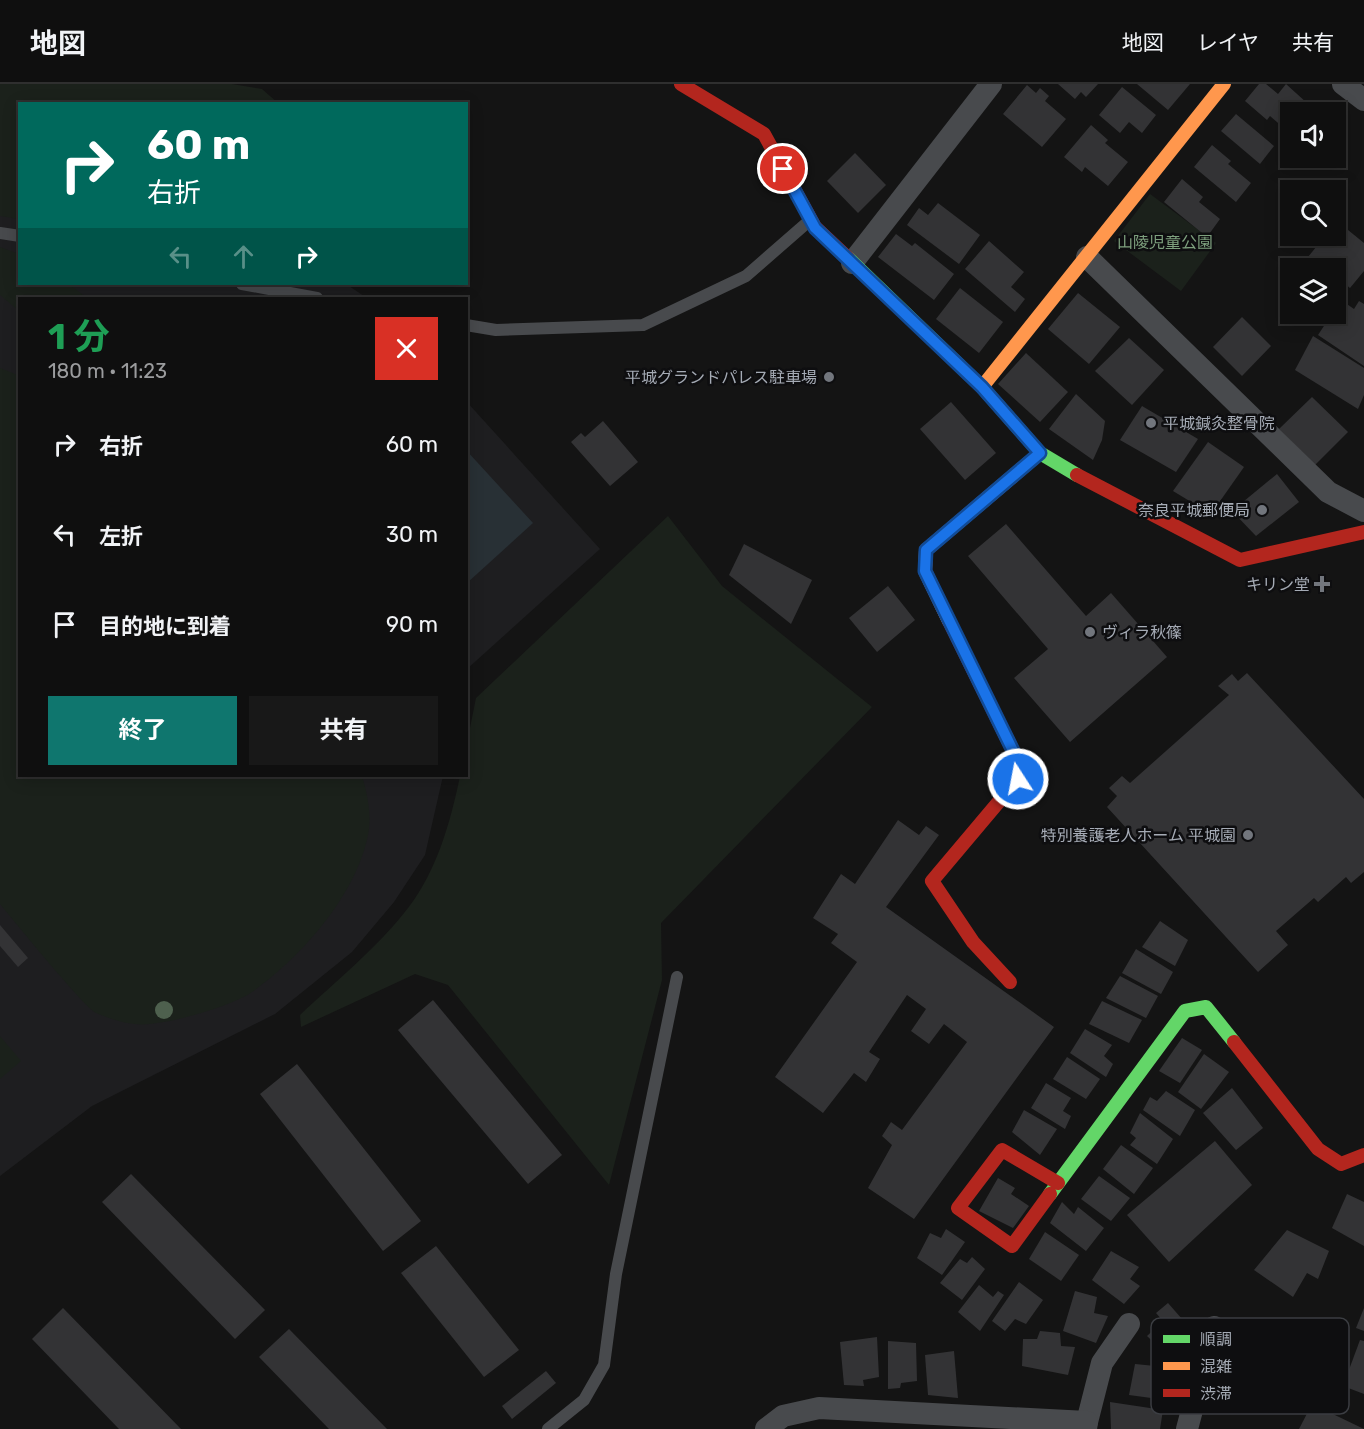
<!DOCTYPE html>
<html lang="ja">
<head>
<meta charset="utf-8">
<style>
	body { margin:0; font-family:Rubik,"Noto Sans JP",sans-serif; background:#181818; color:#f1f3f6; height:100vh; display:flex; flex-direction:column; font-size:22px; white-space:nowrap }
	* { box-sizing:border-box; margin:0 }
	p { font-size:20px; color:#9b9c9e }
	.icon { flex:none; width:33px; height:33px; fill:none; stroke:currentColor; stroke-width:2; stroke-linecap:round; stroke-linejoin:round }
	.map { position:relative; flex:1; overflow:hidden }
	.sheet { position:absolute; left:18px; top:213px; width:450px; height:480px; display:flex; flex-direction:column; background:#0f0f0f; border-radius:0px; box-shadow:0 3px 15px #0003,0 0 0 2px #2f2f2f }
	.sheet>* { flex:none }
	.hud { position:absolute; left:18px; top:18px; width:450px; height:183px; border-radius:0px; box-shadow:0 3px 15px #0003,0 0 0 2px #2f2f2f; background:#00695c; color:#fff; overflow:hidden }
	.fabs { position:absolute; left:1280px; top:18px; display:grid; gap:12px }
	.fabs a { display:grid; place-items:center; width:66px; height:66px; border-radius:0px; background:#0f0f0f; box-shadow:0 3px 15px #0003,0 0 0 2px #2f2f2f; font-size:30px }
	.pin { position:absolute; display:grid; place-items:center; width:51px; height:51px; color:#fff; margin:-26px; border:3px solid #fff; border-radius:50%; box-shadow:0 2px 6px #0007 }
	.me { position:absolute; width:66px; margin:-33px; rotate:349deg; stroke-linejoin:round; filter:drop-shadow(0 0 4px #0008) }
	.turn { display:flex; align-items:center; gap:21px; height:126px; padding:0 30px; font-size:27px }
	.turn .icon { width:78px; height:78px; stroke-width:2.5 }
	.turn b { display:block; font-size:42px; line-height:51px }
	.lanes { display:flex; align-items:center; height:57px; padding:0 30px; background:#0003; justify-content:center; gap:30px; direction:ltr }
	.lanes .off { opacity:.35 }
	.round { display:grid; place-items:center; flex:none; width:63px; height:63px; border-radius:0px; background:#181818 }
	.head { display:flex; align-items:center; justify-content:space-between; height:102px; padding:0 30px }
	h1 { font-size:36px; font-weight:700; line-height:45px; color:#1e9e55 }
	.cta { display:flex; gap:12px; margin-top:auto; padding:12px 30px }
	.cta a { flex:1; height:69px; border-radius:0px; background:#0f766e; color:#fff; font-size:24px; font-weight:700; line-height:69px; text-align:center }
	.cta a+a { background:#181818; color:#f1f3f6 }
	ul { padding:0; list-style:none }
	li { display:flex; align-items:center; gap:18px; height:90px; padding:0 30px }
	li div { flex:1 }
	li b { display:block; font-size:22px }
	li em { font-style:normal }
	header { display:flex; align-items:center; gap:36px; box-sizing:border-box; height:84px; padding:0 30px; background:#0f0f0f; border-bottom:2px solid #2f2f2f }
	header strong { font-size:28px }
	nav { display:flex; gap:33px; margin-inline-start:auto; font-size:21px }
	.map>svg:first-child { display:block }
</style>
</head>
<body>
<header>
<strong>地図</strong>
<nav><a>地図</a><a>レイヤ</a><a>共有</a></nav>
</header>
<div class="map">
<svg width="1364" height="1345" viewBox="0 0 1364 1345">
	<rect width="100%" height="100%" fill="#141414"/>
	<!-- built -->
	<g fill="#1e1e20">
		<path d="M0 114 19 116 20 200H346L367 214H20V692H443L425 771 394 818 352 868 275 930 92 1022 0 1092Z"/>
		<path d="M466 317 600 465 467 585H466Z"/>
	</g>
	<!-- green -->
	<g fill="#1b211b">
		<path d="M0 0H232L262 5 278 19 20 20 19 135 0 132Z"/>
		<path d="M1150 110 1216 159 1181 207 1114 157Z"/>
		<path d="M0 163 19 170 20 200H69L87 214H20L19 227 0 211Z"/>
		<path d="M0 284 20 292V692H362C367 708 371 728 369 745 360 807 302 873 252 908 233 922 158 944 135 940 123 939 108 934 96 929 84 923 14 837 0 820Z"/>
		<path d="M668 432 722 502 872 623 661 839 662 896 609 1101 448 901 415 890 301 943 300 931C336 897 378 863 408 824 437 787 451 736 460 692H466L467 659 476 614Z"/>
		<path d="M0 952 21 977 0 995Z"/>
	</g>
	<!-- water -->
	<path fill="#283035" d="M466 366 533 439 467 499H466Z"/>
	<!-- building -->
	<g fill="#333335">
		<path d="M1058 0H1098L1086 13 1081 8 1075 15Z"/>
		<path d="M1137 0H1190L1168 26Z"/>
		<path d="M1259 0H1266L1278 10 1286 0 1307 19 1299 28H1290V39L1285 45 1270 32 1267 36 1245 17Z"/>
		<path d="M1027 1 1036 9 1040 4 1049 12 1045 17 1066 35 1042 63 1003 30Z"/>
		<path d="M1122 3 1156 31 1142 49 1129 38 1120 49 1099 31Z"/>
		<path d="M1236 30 1274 62 1260 80 1221 47Z"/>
		<path d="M1091 41 1108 56 1105 59 1128 78 1108 102 1085 83 1082 88 1064 73Z"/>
		<path d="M1335 49 1348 59 1328 84 1314 74H1335Z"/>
		<path d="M1212 61 1231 77 1228 80 1251 99 1236 118 1194 83Z"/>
		<path d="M855 69 886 101 858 129 827 97Z"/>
		<path d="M1182 95 1203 113 1199 118 1220 135 1207 153 1164 118Z"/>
		<path d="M938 119 980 151 959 180 907 141 919 124 928 131Z"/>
		<path d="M1337 137 1364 159V187L1350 204 1344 199 1335 210V184H1323L1308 173 1325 152H1335Z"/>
		<path d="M896 150 912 162 915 159 954 190 934 216 878 173Z"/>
		<path d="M989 157 1024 188 1011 203 1025 215 1015 228 965 185Z"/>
		<path d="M960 204 1003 238 979 269 936 235Z"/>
		<path d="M1078 209 1120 243 1089 280 1048 245Z"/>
		<path d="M1341 216 1354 225 1359 217 1364 220V282L1318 251Z"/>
		<path d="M1242 233 1271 262 1242 292 1213 263Z"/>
		<path d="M1313 252 1364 284V311L1358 325 1295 286Z"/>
		<path d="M1129 254 1164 286 1132 321 1095 287Z"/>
		<path d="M1026 269 1068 308 1040 338 998 300Z"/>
		<path d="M1076 310 1105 337 1102 356 1093 376 1049 345Z"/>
		<path d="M1312 313 1348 348 1315 381 1279 345Z"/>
		<path d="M951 318 996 369 965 396 920 345Z"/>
		<path d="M1142 322 1198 355 1176 388 1120 356Z"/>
		<path d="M603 337 638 378 610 402 571 358 581 349 585 353Z"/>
		<path d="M1208 358 1244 383 1211 430 1173 407Z"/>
		<path d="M1277 390 1299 418 1256 452 1232 427Z"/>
		<path d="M1006 440 1086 532 1111 509 1167 573 1070 658 1014 594 1048 565 968 472Z"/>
		<path d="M744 460 812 496 791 540 729 491Z"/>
		<path d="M888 502 915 536 877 568 849 534Z"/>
		<path d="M1247 589 1364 715V788L1351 799 1346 793 1318 818 1314 814 1276 847 1288 861 1258 888 1107 723 1117 712 1109 704 1122 692 1130 699 1229 611 1218 602 1232 590 1238 597Z"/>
		<path d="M898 736 919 751 926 742 939 751 886 823 1054 943 914 1135 868 1104 892 1061 882 1052 891 1038 902 1046 967 958 944 940 929 960 911 947 926 925 907 911 869 968 880 975 866 998 854 989 823 1029 775 993 857 878 831 859 838 850 813 834 841 790 855 800Z"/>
		<path d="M1160 837 1188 856 1175 882 1142 863Z"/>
		<path d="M0 841 28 874 18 883 0 862Z"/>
		<path d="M1136 865 1173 888 1161 910 1122 889Z"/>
		<path d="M1120 892 1158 912 1146 934 1106 914Z"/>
		<path d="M433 916 562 1071 528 1100 398 946Z"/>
		<path d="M1102 917 1142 936 1129 959 1089 940Z"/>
		<path d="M1085 945 1112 961 1104 972 1113 980 1106 993 1070 969Z"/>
		<path d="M1182 954 1202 966 1180 999 1159 987Z"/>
		<path d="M1204 970 1229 988 1201 1025 1178 1008Z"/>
		<path d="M1067 973 1100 995 1086 1015 1053 995Z"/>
		<path d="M297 980 421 1137 383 1167 260 1010Z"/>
		<path d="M1046 999 1071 1014 1063 1027 1071 1032 1065 1045 1031 1024Z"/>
		<path d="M1232 1004 1263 1044 1236 1066 1203 1029Z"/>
		<path d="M1166 1007 1195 1026 1180 1052 1143 1026 1150 1013 1157 1017Z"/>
		<path d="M1024 1026 1057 1045 1040 1071 1012 1048Z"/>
		<path d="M1140 1029 1173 1055 1157 1080 1130 1061 1136 1054 1130 1049Z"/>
		<path d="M1215 1057 1252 1101 1169 1178 1127 1131Z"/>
		<path d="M1121 1061 1153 1084 1134 1110 1103 1085Z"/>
		<path d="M131 1090 265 1226 235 1255 102 1118Z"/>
		<path d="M1099 1092 1130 1114 1111 1137 1081 1115Z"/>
		<path d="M998 1094 1015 1104 1011 1110 1029 1122 1013 1144 979 1127Z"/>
		<path d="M1347 1110 1364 1118V1162L1332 1144Z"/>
		<path d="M1062 1118 1074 1130 1078 1123 1104 1144 1086 1167 1050 1139Z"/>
		<path d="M946 1145 965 1158 942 1191 917 1174 930 1149 941 1154Z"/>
		<path d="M1287 1146 1329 1167 1318 1195 1307 1189 1293 1213 1254 1186Z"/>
		<path d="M1045 1148 1079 1171 1061 1197 1029 1175Z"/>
		<path d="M436 1162 519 1266 484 1293 401 1189Z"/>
		<path d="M1111 1167 1139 1183 1130 1195 1140 1202 1124 1220 1092 1196Z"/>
		<path d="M972 1173 985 1185 962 1216 940 1199 960 1175 967 1179Z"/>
		<path d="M1019 1198 1043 1216 1026 1240 1015 1235 1005 1247 992 1237Z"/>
		<path d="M979 1201 993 1213 998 1207 1004 1211 980 1247 958 1228Z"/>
		<path d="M1075 1207 1097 1213 1094 1229 1108 1232 1096 1259 1063 1247Z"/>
		<path d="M1168 1219 1189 1243 1179 1252 1188 1263 1173 1277 1147 1252 1163 1237 1156 1229Z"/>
		<path d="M63 1224 181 1345H119L32 1255Z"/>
		<path d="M1364 1224V1247L1356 1244Z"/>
		<path d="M289 1245 387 1345H329L259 1273Z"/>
		<path d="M1040 1247 1060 1249 1061 1262 1075 1263 1068 1291 1022 1282 1023 1255H1037Z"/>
		<path d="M877 1253 879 1293 863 1296 864 1302 844 1301 840 1258Z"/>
		<path d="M1360 1256 1364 1257V1310L1343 1302Z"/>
		<path d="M888 1257 916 1259 917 1297 901 1299 900 1304 888 1305Z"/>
		<path d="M954 1267 958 1314 928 1311 925 1271Z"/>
		<path d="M1135 1280 1155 1282V1287L1169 1291 1166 1316 1129 1311Z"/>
		<path d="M546 1287 556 1299 512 1335 502 1322Z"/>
		<path d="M1110 1318 1163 1326 1160 1345H1111Z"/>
		<path d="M1312 1320 1364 1345H1299Z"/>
	</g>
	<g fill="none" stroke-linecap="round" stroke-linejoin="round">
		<!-- lane -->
		<g stroke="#484a4d" stroke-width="12">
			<path d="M0 149 20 152"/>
			<path d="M242 200 317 214"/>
			<path d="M466 241 496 246 643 241 746 192 809 137"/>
			<path d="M548 1345 584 1316 604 1281 616 1190 677 893"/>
		</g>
		<!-- street -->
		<g stroke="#484a4d" stroke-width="22">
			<path d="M1343 0 1364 16"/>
			<path d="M1087 173 1328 408 1364 427"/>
			<path d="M852 179 991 0"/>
			<path d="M1087 1338 1102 1279 1129 1240"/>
			<path d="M766 1345 783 1332 819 1324 1087 1338 1086 1345"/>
			<path d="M1187 1345 1214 1243"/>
		</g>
		<!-- fast -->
		<g stroke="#63d668" stroke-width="14">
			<path d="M848 174 982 303 1040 369 1077 391"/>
			<path d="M1050 1110 1185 927 1206 923 1234 958"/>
		</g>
		<!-- slow -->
		<g stroke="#ff974d" stroke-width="14">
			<path d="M982 303 1224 0"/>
			<path d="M949 537 925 487 926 466 1040 369"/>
		</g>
		<!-- jam -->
		<g stroke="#b3261e" stroke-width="14">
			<path d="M681 0 764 50 815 143 848 174"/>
			<path d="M1077 391 1240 476 1364 448"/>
			<path d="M949 537 1020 681 1018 695 932 797 973 858 1010 898"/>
			<path d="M1234 958 1318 1065 1341 1080 1364 1071"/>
			<path d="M1050 1110 1012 1162 958 1124 1002 1066 1058 1099"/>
		</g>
	</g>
	<!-- trees -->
	<circle fill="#4e604e" cx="164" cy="926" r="9"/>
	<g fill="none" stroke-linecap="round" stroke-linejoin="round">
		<defs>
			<path id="route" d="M783 85 815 144 982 303 1040 369 926 466 925 487 1020 681 1018 695"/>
		</defs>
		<!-- route casing -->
		<use href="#route" stroke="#114b97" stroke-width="15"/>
		<!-- route -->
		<use href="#route" stroke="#1a73e8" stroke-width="10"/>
	</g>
	<!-- markers -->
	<g fill="#72767d" stroke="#0e0e10" stroke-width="2">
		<circle cx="829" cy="293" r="6"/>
		<circle cx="1151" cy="339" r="6"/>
		<circle cx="1262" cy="426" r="6"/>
		<path d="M1319 491h6v6h6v6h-6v6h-6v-6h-6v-6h6z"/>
		<circle cx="1090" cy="548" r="6"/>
		<circle cx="1248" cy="751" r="6"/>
	</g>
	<g text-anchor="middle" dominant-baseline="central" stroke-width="5" stroke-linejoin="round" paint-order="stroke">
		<!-- park labels -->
		<g font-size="16" fill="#7d9f7d" stroke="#0e0e10">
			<text x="1165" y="158">山陵児童公園</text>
		</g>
		<!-- poi labels -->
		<g font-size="16" fill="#a5abb5" stroke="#0e0e10" text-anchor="end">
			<text x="817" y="293">平城グランドパレス駐車場</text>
			<text x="1163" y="339" text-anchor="start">平城鍼灸整骨院</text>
			<text x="1250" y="426">奈良平城郵便局</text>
			<text x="1310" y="500">キリン堂</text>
			<text x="1102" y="548" text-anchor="start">ヴィラ秋篠</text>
			<text x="1236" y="751">特別養護老人ホーム 平城園</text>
		</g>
	</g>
	<!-- legend -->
	<rect x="1151" y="1234" width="198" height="96" rx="9" fill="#0e0e10" stroke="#3b3d42" stroke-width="1.5"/>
	<rect x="1163" y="1251" width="27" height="8" fill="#63d668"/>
	<rect x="1163" y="1278" width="27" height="8" fill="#ff974d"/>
	<rect x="1163" y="1305" width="27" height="8" fill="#b3261e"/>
	<g font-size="16" fill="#a5abb5">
		<text x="1200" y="1261">順調</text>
		<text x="1200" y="1288">混雑</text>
		<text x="1200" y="1315">渋滞</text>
	</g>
</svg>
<div class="fabs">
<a><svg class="icon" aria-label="sound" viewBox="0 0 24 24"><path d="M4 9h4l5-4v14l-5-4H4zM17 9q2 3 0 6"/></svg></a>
<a><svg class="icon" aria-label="search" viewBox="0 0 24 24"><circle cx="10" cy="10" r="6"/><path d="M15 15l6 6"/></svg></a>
<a><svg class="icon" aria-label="layers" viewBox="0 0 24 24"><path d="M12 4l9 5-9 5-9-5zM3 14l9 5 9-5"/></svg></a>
</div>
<div class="pin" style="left:783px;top:85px;background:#d93025"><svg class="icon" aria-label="arrive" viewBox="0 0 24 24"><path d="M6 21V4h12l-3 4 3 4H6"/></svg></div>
<svg class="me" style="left:1018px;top:695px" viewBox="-20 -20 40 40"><circle r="17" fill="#1a73e8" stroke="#fff" stroke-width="3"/><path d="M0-11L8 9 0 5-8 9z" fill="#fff"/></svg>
<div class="hud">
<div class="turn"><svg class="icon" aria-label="right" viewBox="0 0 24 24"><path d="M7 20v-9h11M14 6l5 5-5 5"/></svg><div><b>60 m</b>右折</div></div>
<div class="lanes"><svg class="icon off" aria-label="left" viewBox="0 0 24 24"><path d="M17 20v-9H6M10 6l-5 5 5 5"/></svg><svg class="icon off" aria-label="ahead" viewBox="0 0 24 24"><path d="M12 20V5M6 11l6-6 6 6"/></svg><svg class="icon" aria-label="right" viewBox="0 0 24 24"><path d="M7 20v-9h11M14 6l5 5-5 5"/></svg></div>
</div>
<section class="sheet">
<div class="head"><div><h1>1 分</h1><p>180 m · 11:23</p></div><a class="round" style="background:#d93025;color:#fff"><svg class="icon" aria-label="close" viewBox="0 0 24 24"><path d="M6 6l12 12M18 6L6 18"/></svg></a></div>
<ul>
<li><svg class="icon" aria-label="right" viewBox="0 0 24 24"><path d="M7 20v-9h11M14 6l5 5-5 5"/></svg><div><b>右折</b></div><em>60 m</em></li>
<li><svg class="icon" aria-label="left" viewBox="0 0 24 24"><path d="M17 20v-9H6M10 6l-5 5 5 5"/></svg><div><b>左折</b></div><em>30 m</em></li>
<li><svg class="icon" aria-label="arrive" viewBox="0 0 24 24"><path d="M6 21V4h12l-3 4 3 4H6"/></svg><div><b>目的地に到着</b></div><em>90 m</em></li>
</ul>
<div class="cta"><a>終了</a><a>共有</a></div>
</section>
</div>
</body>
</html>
